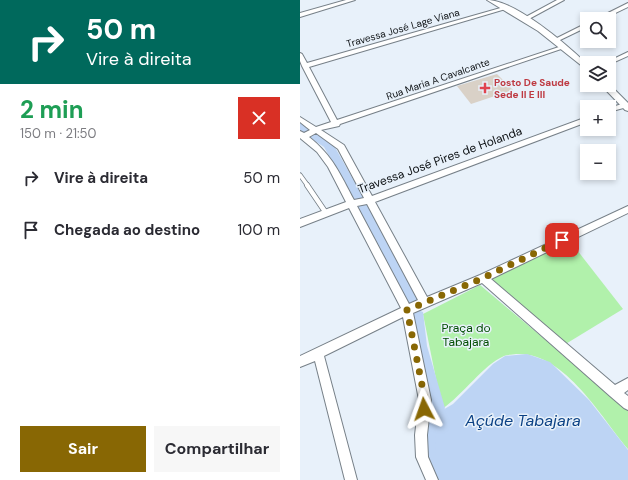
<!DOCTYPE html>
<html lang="pt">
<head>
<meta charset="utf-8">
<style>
	body { margin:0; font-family:"DM Sans",sans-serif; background:#f7f7f7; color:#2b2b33; height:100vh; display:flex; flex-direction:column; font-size:15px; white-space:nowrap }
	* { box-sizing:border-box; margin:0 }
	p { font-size:13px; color:#7c7c81 }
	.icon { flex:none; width:22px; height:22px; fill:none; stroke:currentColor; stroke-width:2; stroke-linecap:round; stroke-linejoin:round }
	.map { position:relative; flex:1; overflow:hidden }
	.panel { display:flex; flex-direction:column; background:#fff; width:300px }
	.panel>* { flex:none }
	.guide { background:#00695c; color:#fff; overflow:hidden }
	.controls { position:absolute; left:280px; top:12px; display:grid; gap:8px }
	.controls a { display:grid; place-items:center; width:36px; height:36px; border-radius:0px; background:#fff; box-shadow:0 2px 6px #0003; font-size:20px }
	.pin { position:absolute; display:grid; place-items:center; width:34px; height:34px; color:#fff; margin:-17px; border-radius:8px; box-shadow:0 2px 6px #0006 }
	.me { position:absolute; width:44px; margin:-22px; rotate:356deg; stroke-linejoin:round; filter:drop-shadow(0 0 3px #0008) }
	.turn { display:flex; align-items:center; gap:14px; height:84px; padding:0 20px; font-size:18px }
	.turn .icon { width:52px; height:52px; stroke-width:2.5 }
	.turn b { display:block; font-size:28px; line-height:34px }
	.round { display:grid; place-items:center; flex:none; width:42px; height:42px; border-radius:0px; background:#f7f7f7 }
	.head { display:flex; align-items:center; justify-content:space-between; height:68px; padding:0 20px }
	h1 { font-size:24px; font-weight:700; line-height:30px; color:#1e9e55 }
	.cta { display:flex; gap:8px; margin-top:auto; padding:8px 20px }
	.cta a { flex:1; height:46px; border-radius:0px; background:#886704; color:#fff; font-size:16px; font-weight:700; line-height:46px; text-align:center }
	.cta a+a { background:#f7f7f7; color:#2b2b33 }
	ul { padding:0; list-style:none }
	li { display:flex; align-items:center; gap:12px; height:52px; padding:0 20px }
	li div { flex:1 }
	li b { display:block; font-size:15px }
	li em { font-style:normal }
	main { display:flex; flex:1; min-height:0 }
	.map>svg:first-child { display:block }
</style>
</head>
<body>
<main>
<section class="panel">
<div class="guide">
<div class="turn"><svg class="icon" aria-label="right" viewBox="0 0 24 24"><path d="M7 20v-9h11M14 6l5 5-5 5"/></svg><div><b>50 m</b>Vire à direita</div></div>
</div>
<div class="head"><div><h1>2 min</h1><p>150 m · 21:50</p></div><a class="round" style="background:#d93025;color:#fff"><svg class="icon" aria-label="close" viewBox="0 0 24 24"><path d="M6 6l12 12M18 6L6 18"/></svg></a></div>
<ul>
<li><svg class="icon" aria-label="right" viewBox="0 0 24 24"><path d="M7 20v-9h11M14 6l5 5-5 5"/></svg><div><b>Vire à direita</b></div><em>50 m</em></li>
<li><svg class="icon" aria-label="arrive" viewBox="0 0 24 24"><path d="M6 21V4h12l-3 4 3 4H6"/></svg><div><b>Chegada ao destino</b></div><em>100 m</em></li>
</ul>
<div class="cta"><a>Sair</a><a>Compartilhar</a></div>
</section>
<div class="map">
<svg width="328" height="480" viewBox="0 0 328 480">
	<rect width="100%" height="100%" fill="#e8f1fa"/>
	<!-- green -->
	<g fill="#b1f1ab">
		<path d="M270 241 323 309 264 345 189 279Z"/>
		<path d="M180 285 328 409V449C301 417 264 351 216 354 213 355 208 354 204 356 183 365 163 395 142 409L123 314Z"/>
	</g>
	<!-- water -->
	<path fill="#bdd4f4" d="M227 354 250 362 289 400 328 450V480H140L130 445 132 430 141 411 153 404 193 364 205 356Z"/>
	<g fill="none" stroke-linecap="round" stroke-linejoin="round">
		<!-- canal -->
		<g fill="#bdd4f4" fill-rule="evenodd">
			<path d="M0 123 32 142 67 204 118 299 120 304 118 309 113 310 108 309 59 209 24 147 0 131Z"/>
			<path d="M118 310 123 312 127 346 145 408 136 431 135 455 145 480H127L119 455 120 431 129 408 113 346 111 317 113 312Z"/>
		</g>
	</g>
	<!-- building -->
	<path fill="#d9d1c7" d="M197 74 213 90 171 104 157 86Z"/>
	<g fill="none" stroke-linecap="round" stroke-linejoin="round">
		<defs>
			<path id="lane-far1" d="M0 175 8 186"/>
			<path id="lane" d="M7 185 26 213"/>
			<g id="street">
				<path d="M46 0H55L0 17V13Z"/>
				<path d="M257 0H264L227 20 222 19Z"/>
				<path d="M328 3V7L303 19H296Z"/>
				<path d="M204 7 209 8 9 67 37 120 262 46 267 47 40 124 39 126 21 130 44 145 72 196 287 117V122L75 202 127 297 180 275 328 206V213L191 279 315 385 328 378V390L324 393 328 396V410L324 408 310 396 182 283 113 313 131 400 127 435 128 457 138 480H126L116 457 115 435 119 400 103 317 24 356 57 480H45L15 361 0 367V356L101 308 49 208 0 227V219L46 202 28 167 17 152 0 138V131L4 133 10 130 0 122V117L16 127 31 122 2 66 0 61V53L2 54 7 63ZM16 133 38 149 64 198 54 200C40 174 33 156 9 137ZM67 204 118 300 109 304 57 206Z"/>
				<path d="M287 23V27L258 41 253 40Z"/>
				<path d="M328 52V56L310 64 305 63Z"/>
				<path d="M325 103H327V107L309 112V108Z"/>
			</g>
			<g id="secondary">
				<path d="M187 0C215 0 266 44 287 64V70L238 31Z"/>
				<path d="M309 84 328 103V111L325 110 301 85Z"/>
			</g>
		</defs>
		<!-- lane-far1 casing -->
		<use href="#lane-far1" stroke="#778088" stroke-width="5"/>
		<!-- lane casing -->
		<use href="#lane" stroke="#778088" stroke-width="6"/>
		<!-- street casing -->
		<use href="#street" stroke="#778088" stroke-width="2"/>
		<!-- secondary casing -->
		<use href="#secondary" stroke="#778088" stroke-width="2"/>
		<!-- lane-far1 -->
		<use href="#lane-far1" stroke="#fff" stroke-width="3.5"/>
		<!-- lane -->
		<use href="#lane" stroke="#fff" stroke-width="4.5"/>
		<!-- street -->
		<use href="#street" fill="#fff" fill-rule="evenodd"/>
		<!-- secondary -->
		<use href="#secondary" fill="#fff" fill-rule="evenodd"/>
	</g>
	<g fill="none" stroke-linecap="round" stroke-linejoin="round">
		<!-- route -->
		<path stroke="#886704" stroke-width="7" stroke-dasharray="0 12.6" d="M124 409 125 400 107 310 183 278 262 240"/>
	</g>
	<!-- markers -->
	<path fill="#e0444e" stroke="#e8f1fa" stroke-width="1.5" d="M183 82h4v4h4v4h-4v4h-4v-4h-4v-4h4z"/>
	<g text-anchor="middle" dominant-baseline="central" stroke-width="3" stroke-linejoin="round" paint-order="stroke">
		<!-- far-street labels -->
		<g font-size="10" fill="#0e1215" stroke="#e8f1fa">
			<text transform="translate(103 28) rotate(-16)">Travessa José Lage Viana</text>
			<text transform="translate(138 79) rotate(-19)">Rua Maria A Cavalcante</text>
		</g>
		<!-- far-health labels -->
		<g font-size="10" font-weight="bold" fill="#be3a42" stroke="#e8f1fa" text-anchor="start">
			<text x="194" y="82">Posto De Saude<tspan x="194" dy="12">Sede II E III</tspan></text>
		</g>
		<!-- street labels -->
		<g font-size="12" fill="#0e1215" stroke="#e8f1fa">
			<text transform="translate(140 160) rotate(-20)">Travessa José Pires de Holanda</text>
		</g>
		<!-- park labels -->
		<g font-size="12" fill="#004e00" stroke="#e8f1fa">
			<text x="166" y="328">Praça do<tspan x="166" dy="14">Tabajara</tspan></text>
		</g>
		<!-- near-water labels -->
		<g font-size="16" font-style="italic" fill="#0c4285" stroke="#e8f1fa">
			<text x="223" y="420">Açúde Tabajara</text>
		</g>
	</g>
</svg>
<div class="controls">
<a><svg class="icon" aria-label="search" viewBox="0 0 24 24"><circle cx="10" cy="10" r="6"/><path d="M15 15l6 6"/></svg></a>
<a><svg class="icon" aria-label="layers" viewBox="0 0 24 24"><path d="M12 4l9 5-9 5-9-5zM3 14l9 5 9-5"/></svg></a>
<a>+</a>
<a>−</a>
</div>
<div class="pin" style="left:262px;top:240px;background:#d93025"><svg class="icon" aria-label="arrive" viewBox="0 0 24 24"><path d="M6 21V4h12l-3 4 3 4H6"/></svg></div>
<svg class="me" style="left:124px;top:409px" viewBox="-20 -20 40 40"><path d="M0-17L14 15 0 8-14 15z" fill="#886704" stroke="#fff" stroke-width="4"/></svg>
</div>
</main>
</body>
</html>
